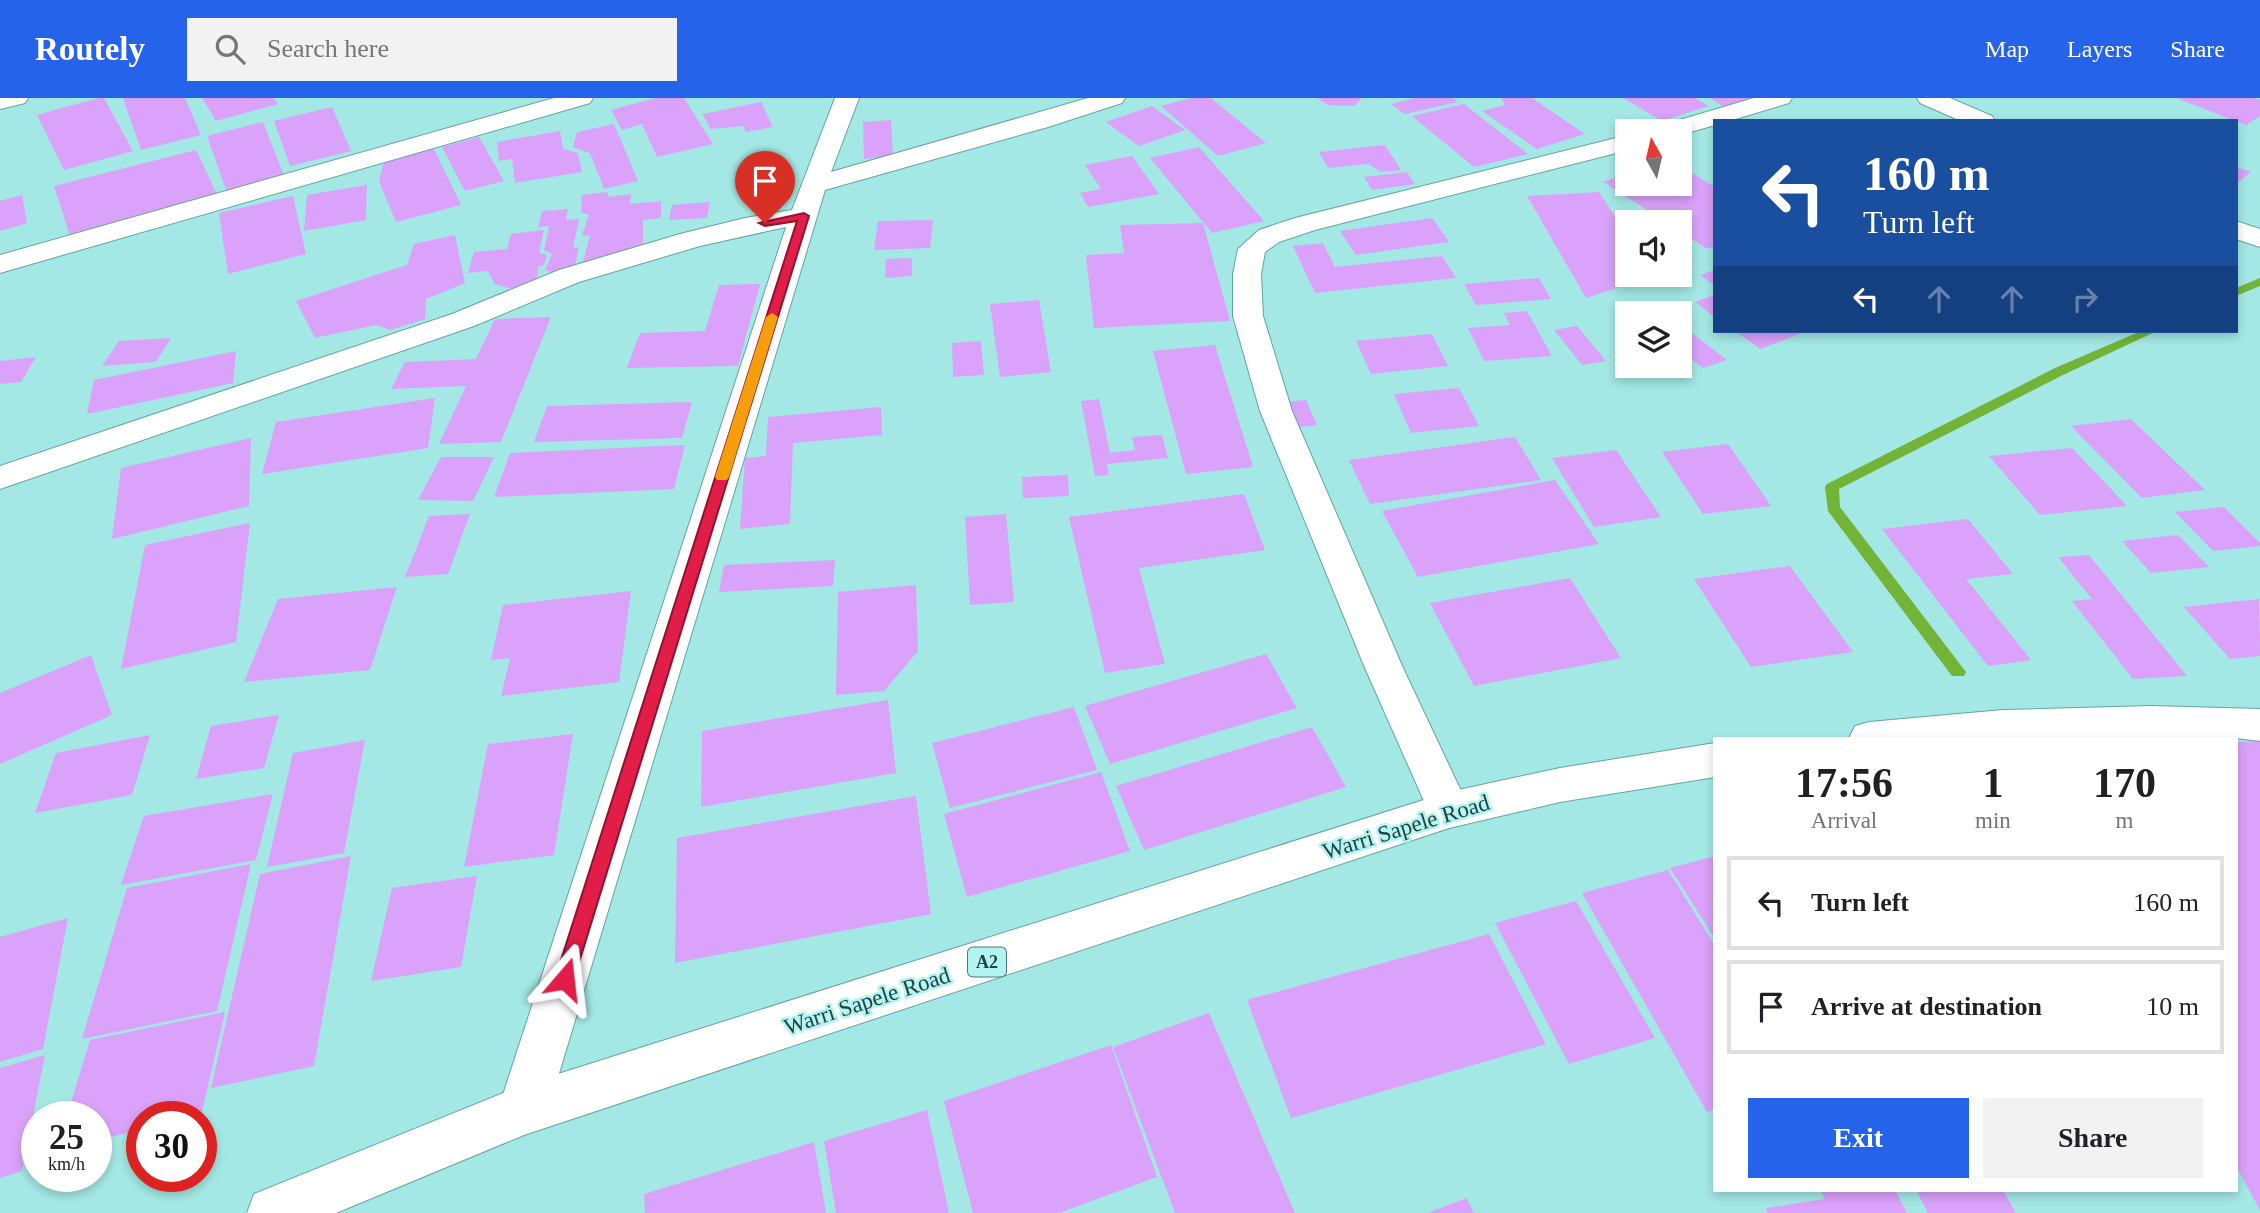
<!DOCTYPE html>
<html lang="en">
<head>
<meta charset="utf-8">
<style>
	body { margin:0; font-family:Georgia,serif; background:#f2f2f2; color:#202124; height:100vh; display:flex; flex-direction:column; font-size:26px; white-space:nowrap }
	* { box-sizing:border-box; margin:0 }
	p { font-size:23px; color:#757577 }
	.icon { flex:none; width:38px; height:38px; fill:none; stroke:currentColor; stroke-width:2; stroke-linecap:round; stroke-linejoin:round }
	.map { position:relative; flex:1; overflow:hidden }
	.panel { position:absolute; left:1713px; top:639px; width:525px; height:455px; display:flex; flex-direction:column; background:#fff; border-radius:0px; box-shadow:0 4px 10px #0003 }
	.panel>* { flex:none }
	.banner { position:absolute; left:1713px; top:21px; width:525px; height:214px; border-radius:0px; box-shadow:0 4px 10px #0003; background:#1a4fa0; color:#fff; overflow:hidden }
	.needle { width:46px; rotate:352deg }
	.buttons { position:absolute; left:1615px; top:21px; display:grid; gap:14px }
	.buttons a { display:grid; place-items:center; width:77px; height:77px; border-radius:0px; background:#fff; box-shadow:0 4px 10px #0003; font-size:35px }
	.speed { position:absolute; left:21px; top:1003px; display:flex; gap:14px; font-size:35px; font-weight:700; text-align:center }
	.speed>* { display:grid; place-content:center; width:91px; height:91px; border-radius:50%; background:#fff; box-shadow:0 4px 10px #0003; line-height:1 }
	.speed small { font-size:18px; font-weight:400 }
	.speed .limit { border:10px solid #d22; background:#fff; color:#111 }
	.pin { position:absolute; display:grid; place-items:center; width:60px; height:60px; color:#fff; margin:-72px -30px; border-radius:50% 50% 50% 0; rotate:-45deg; box-shadow:0 0 7px #0007 }
	.pin .icon { rotate:45deg }
	.me { position:absolute; width:77px; margin:-38px; rotate:17deg; stroke-linejoin:round; filter:drop-shadow(0 0 5px #0008) }
	.turn { display:flex; align-items:center; gap:24px; height:147px; padding:0 35px; font-size:32px }
	.turn .icon { width:91px; height:91px; stroke-width:2.5 }
	.turn b { display:block; font-size:49px; line-height:60px }
	.lanes { display:flex; align-items:center; height:66px; padding:0 35px; background:#0003; justify-content:center; gap:35px; direction:ltr }
	.lanes .off { opacity:.35 }
	.eta { display:flex; justify-content:space-evenly; align-items:center; height:119px; text-align:center }
	.eta b { font-size:42px; font-weight:700; line-height:49px }
	.cta { display:flex; gap:14px; margin-top:auto; padding:14px 35px }
	.cta a { flex:1; height:80px; border-radius:0px; background:#2563eb; color:#fff; font-size:28px; font-weight:700; line-height:80px; text-align:center }
	.cta a+a { background:#f2f2f2; color:#202124 }
	ul { padding:0; list-style:none }
	li { display:flex; align-items:center; gap:21px; height:94px; margin:0 14px 10px; padding:0 21px; border:4px solid #e0e0e0; border-radius:0px }
	li div { flex:1 }
	li b { display:block; font-size:26px }
	li em { font-style:normal }
	header { display:flex; align-items:center; gap:42px; box-sizing:border-box; height:98px; padding:0 35px; background:#2563eb; color:#fff }
	header strong { font-size:33px }
	nav { display:flex; gap:38px; margin-inline-start:auto; font-size:24px }
	.search { width:490px; height:63px; background:#f2f2f2; display:flex; align-items:center; gap:18px; box-sizing:border-box; padding:0 24px; border-radius:0px; color:#757577; font-size:26px }
	.map>svg:first-child { display:block }
</style>
</head>
<body>
<header>
<strong>Routely</strong>
<div class="search"><svg class="icon" aria-label="search" viewBox="0 0 24 24"><circle cx="10" cy="10" r="6"/><path d="M15 15l6 6"/></svg>Search here</div>
<nav><a>Map</a><a>Layers</a><a>Share</a></nav>
</header>
<div class="map">
<svg width="2260" height="1115" viewBox="0 0 2260 1115">
	<rect width="100%" height="100%" fill="#a4e8e5"/>
	<g fill="none" stroke-linecap="round" stroke-linejoin="round">
		<!-- stream -->
		<g fill="#73b338" fill-rule="evenodd">
			<path d="M2260 180V188L2236 198V190Z"/>
			<path d="M2141 233H2157L2065 276 1839 391 1840 409 1966 574 1964 578H1952L1828 413 1825 389 1827 386 2055 270Z"/>
		</g>
	</g>
	<!-- building -->
	<g fill="#daa2fa">
		<path d="M99 0H104L133 53 64 72 37 17Z"/>
		<path d="M123 0H185L201 37 141 52Z"/>
		<path d="M202 0H273L278 6 216 23Z"/>
		<path d="M656 0H684L713 46 657 59 642 26 622 32 611 12Z"/>
		<path d="M1191 0H1211L1266 45 1218 58 1161 8Z"/>
		<path d="M1317 0H1362L1354 8 1328 7Z"/>
		<path d="M1415 0H1453L1458 4 1405 16 1391 6Z"/>
		<path d="M1501 0H1532L1585 36 1537 51 1482 13 1505 7Z"/>
		<path d="M1623 0H1695L1709 8 1662 23Z"/>
		<path d="M1710 0H1756L1726 10Z"/>
		<path d="M2176 0H2254L2260 2V18L2246 27Z"/>
		<path d="M761 4 773 29 746 34 743 28 710 31 703 16Z"/>
		<path d="M1464 6 1528 56 1474 69 1412 18Z"/>
		<path d="M1152 8 1185 32 1139 48 1106 24Z"/>
		<path d="M332 9 351 53 290 68 274 23Z"/>
		<path d="M891 22 893 58 864 61 863 24Z"/>
		<path d="M263 24 284 77 226 92 207 38Z"/>
		<path d="M614 26 638 83 604 91 590 55 573 49 577 34Z"/>
		<path d="M560 33 563 51 578 55 582 74 515 85 512 61 499 63 497 44Z"/>
		<path d="M479 39 504 83 465 93 442 49Z"/>
		<path d="M1385 47 1401 72 1381 74 1368 66 1328 70 1319 54Z"/>
		<path d="M1199 49 1264 123 1212 135 1150 60Z"/>
		<path d="M434 51 461 107 396 124 379 83 384 63Z"/>
		<path d="M196 52 217 96 70 138 54 88Z"/>
		<path d="M1132 58 1159 96 1088 109 1080 95 1101 91 1085 67Z"/>
		<path d="M1680 68 1715 89V148L1707 151 1680 133V124H1666L1603 84 1628 75V86H1680Z"/>
		<path d="M2236 69 2251 74 2236 86Z"/>
		<path d="M1407 74 1415 86 1372 92 1364 79Z"/>
		<path d="M367 87 366 122 304 133 307 97Z"/>
		<path d="M608 94V99L631 96 630 106 661 103V120L643 122V150L582 168 590 137 582 138 589 116 581 115 582 97Z"/>
		<path d="M1599 94 1628 138V177H1657L1586 200 1527 98Z"/>
		<path d="M22 97 27 125 0 133V103Z"/>
		<path d="M293 98 306 156 228 176 219 115Z"/>
		<path d="M710 104 707 120 669 122 672 107Z"/>
		<path d="M568 111 566 122 579 121 573 150 579 149 575 169 559 176 545 172 552 156 544 152 549 128 538 129 542 113Z"/>
		<path d="M1432 120 1449 144 1356 157 1340 133Z"/>
		<path d="M933 122 930 150 874 152 878 123Z"/>
		<path d="M1203 125 1230 223 1094 230 1086 157 1124 155 1120 127Z"/>
		<path d="M544 132 539 155 547 157 544 167 538 169 537 183 518 193 495 186 488 173 468 175 474 154 507 151 511 136Z"/>
		<path d="M455 137 465 185 426 201 425 221 391 232 376 227 315 240 296 203 407 167 414 146Z"/>
		<path d="M1323 145 1335 169 1442 158 1456 180 1315 195 1293 148Z"/>
		<path d="M912 160V178L885 180 886 161Z"/>
		<path d="M1715 172V188L1700 177Z"/>
		<path d="M1539 180 1551 201 1476 207 1464 186Z"/>
		<path d="M760 186 738 268 627 270 640 235 705 233 719 187Z"/>
		<path d="M1715 197V219L1695 204Z"/>
		<path d="M1039 202 1051 274 1000 279 990 206Z"/>
		<path d="M1527 213 1552 258 1484 263 1468 230 1510 227 1504 215Z"/>
		<path d="M551 219 501 344 439 346 466 288 391 291 405 264 476 261 495 221Z"/>
		<path d="M1680 226 1727 262 1703 270 1680 252Z"/>
		<path d="M1577 228 1606 263 1582 267 1554 232Z"/>
		<path d="M1735 233H1808L1760 251Z"/>
		<path d="M1432 236 1448 268 1371 276 1356 243Z"/>
		<path d="M171 240 156 264 102 268 119 243Z"/>
		<path d="M981 243 984 277 953 279 952 245Z"/>
		<path d="M1215 247 1253 369 1186 376 1153 253Z"/>
		<path d="M236 253 233 285 87 316 94 282Z"/>
		<path d="M36 259 21 284 0 286V263Z"/>
		<path d="M1459 290 1479 328 1411 335 1394 296Z"/>
		<path d="M435 300 428 350 262 376 276 324Z"/>
		<path d="M1099 301 1110 355 1135 352 1132 339 1162 337 1168 360 1107 366 1109 377 1095 378 1081 303Z"/>
		<path d="M1306 302 1317 327 1293 330 1283 304Z"/>
		<path d="M692 304 682 340 534 344 547 308Z"/>
		<path d="M881 309 882 337 793 345 790 426 740 431 745 360 766 358 768 319Z"/>
		<path d="M2131 321 2205 392 2142 400 2071 328Z"/>
		<path d="M1515 339 1541 382 1370 406 1349 362Z"/>
		<path d="M251 340 249 408 112 441 121 370Z"/>
		<path d="M1728 346 1771 408 1703 416 1662 354Z"/>
		<path d="M685 347 674 391 494 399 510 355Z"/>
		<path d="M2072 350 2127 408 2040 417 1989 358Z"/>
		<path d="M1616 352 1661 419 1594 429 1552 360Z"/>
		<path d="M441 359H494L473 403 418 402Z"/>
		<path d="M1068 377 1069 398 1023 400 1022 379Z"/>
		<path d="M1555 382 1599 446 1418 479 1382 413Z"/>
		<path d="M1244 396 1265 452 1139 470 1165 566 1105 575 1069 419Z"/>
		<path d="M2224 409 2260 445V448L2213 453 2175 414Z"/>
		<path d="M470 416 448 476 405 479 429 418Z"/>
		<path d="M1006 416 1014 504 970 507 965 419Z"/>
		<path d="M1968 421 2013 476 1966 481 2031 562 1988 568 1882 431Z"/>
		<path d="M250 425 236 544 121 571 145 447Z"/>
		<path d="M2178 437 2209 469 2151 475 2122 443Z"/>
		<path d="M2089 457 2187 578 2133 581 2072 503 2092 501 2058 459Z"/>
		<path d="M835 462 833 488 719 494 724 467Z"/>
		<path d="M1790 468 1853 554 1751 569 1694 481Z"/>
		<path d="M1570 480 1621 560 1474 588 1430 505Z"/>
		<path d="M916 487 918 553 884 593 836 597 838 494Z"/>
		<path d="M397 489 370 572 244 584 278 501Z"/>
		<path d="M631 493 619 584 501 598 510 560 491 562 503 507Z"/>
		<path d="M2259 501 2260 558 2230 561 2184 509Z"/>
		<path d="M1266 556 1297 610 1110 666 1085 608Z"/>
		<path d="M91 557 112 617 0 666V595Z"/>
		<path d="M888 602 896 675 701 709 702 633Z"/>
		<path d="M1074 609 1097 672 950 710 932 645Z"/>
		<path d="M279 617 264 670 196 681 211 628Z"/>
		<path d="M1312 629 1346 689 1144 752 1116 688Z"/>
		<path d="M573 636 554 757 464 769 488 646Z"/>
		<path d="M150 637 132 697 35 715 56 655Z"/>
		<path d="M365 642 344 755 267 769 293 655Z"/>
		<path d="M2260 643V1112L2236 1068V644Z"/>
		<path d="M1101 674 1130 753 967 799 944 716Z"/>
		<path d="M273 696 256 762 121 787 144 718Z"/>
		<path d="M916 698 931 816 675 865 677 740Z"/>
		<path d="M351 758 314 968 211 990 260 776Z"/>
		<path d="M1715 758V841L1670 770Z"/>
		<path d="M251 766 217 913 82 941 127 790Z"/>
		<path d="M1668 772 1715 848V1011L1707 1014 1582 795Z"/>
		<path d="M477 778 461 869 371 883 392 790Z"/>
		<path d="M1576 803 1655 940 1569 966 1495 825Z"/>
		<path d="M68 820 43 951 0 964V839Z"/>
		<path d="M1489 836 1546 946 1291 1020 1247 902Z"/>
		<path d="M225 914 201 1018H142V1032L96 1042V1018H67L90 942Z"/>
		<path d="M1209 915 1295 1115H1175L1113 949Z"/>
		<path d="M1111 947 1157 1079 1059 1115H973L944 1003Z"/>
		<path d="M45 957 22 1073 0 1080V970Z"/>
		<path d="M927 1012 949 1115H836L824 1043Z"/>
		<path d="M814 1044 826 1115H645L644 1096Z"/>
		<path d="M1820 1092H1895L1907 1115H1768L1766 1110 1825 1101Z"/>
		<path d="M1916 1092H2003L2016 1115H1928Z"/>
		<path d="M1466 1100 1474 1115H1428Z"/>
	</g>
	<g fill="none" stroke-linecap="round" stroke-linejoin="round">
		<defs>
			<g id="minor">
				<path d="M0 0H28L25 5 0 11Z"/>
				<path d="M554 0H593L590 5 0 175V157Z"/>
				<path d="M835 0H859L831 74 1088 0H1125L1122 5 1048 29 825 92 548 1012 541 1030 523 1037 505 1030 498 1012 786 129 700 148 579 184 474 228 0 391V368L452 216 559 172 680 136 745 120 792 112Z"/>
				<path d="M1754 0H1792L1789 5 1729 23H1715V27L1680 37V33H1655L1659 28Z"/>
				<path d="M1628 37V52L1315 132 1279 144 1265 154 1261 176 1263 218 1292 313 1403 570 1470 712 1464 725 1449 730 1434 725 1428 712 1365 570 1260 313 1233 218V176L1238 151 1259 132 1295 120Z"/>
			</g>
			<g id="tertiary">
				<path d="M1917 0H1950L1992 18 1995 23H1961L1920 5Z"/>
				<path d="M2236 123 2260 131V149L2236 141Z"/>
			</g>
			<g id="trunk">
				<path d="M2151 608 2260 611V643L2236 640H1849L1855 628 1869 624 2003 612Z"/>
				<path d="M1715 645V679L1560 704 1449 730 524 1037 336 1115H247L254 1096 523 987 1449 694 1560 670Z"/>
			</g>
		</defs>
		<!-- minor casing -->
		<use href="#minor" stroke="#62a5a3" stroke-width="2"/>
		<!-- tertiary casing -->
		<use href="#tertiary" stroke="#62a5a3" stroke-width="2"/>
		<!-- trunk casing -->
		<use href="#trunk" stroke="#62a5a3" stroke-width="2"/>
		<!-- minor -->
		<use href="#minor" fill="#fff" fill-rule="evenodd"/>
		<!-- tertiary -->
		<use href="#tertiary" fill="#fff" fill-rule="evenodd"/>
		<!-- trunk -->
		<use href="#trunk" fill="#fff" fill-rule="evenodd"/>
	</g>
	<!-- route -->
	<path fill="#e11d48" stroke="#92132f" stroke-width="2" d="M804 115 809 118 574 881 571 887 565 890 558 887 555 881 797 123 765 128 759 125Z"/>
	<!-- slow -->
	<path fill="#f59e0b" d="M772 215 778 219 729 379 727 382H717L715 379 766 219Z"/>
	<g text-anchor="middle" dominant-baseline="central" stroke-width="5" stroke-linejoin="round" paint-order="stroke">
		<!-- shield labels -->
		<rect fill="#b1f5f2" stroke="#507776" stroke-width="2" x="968" y="849.5" width="38" height="29" rx="5"/>
		<g font-size="18" font-weight="bold" fill="#264141">
			<text x="987" y="864">A2</text>
		</g>
		<!-- near-street labels -->
		<g font-size="23" fill="#264141" stroke="#b1f5f2">
			<text transform="translate(1406 729) rotate(-17)">Warri Sapele Road</text>
			<text transform="translate(867 903) rotate(-18)">Warri Sapele Road</text>
		</g>
	</g>
</svg>
<div class="buttons">
<a><svg class="needle" viewBox="-14 -14 28 28"><path d="M0-13l5 13h-10z" fill="#e53935"/><path d="M0 13l5-13h-10z" fill="#757577"/></svg></a>
<a><svg class="icon" aria-label="sound" viewBox="0 0 24 24"><path d="M4 9h4l5-4v14l-5-4H4zM17 9q2 3 0 6"/></svg></a>
<a><svg class="icon" aria-label="layers" viewBox="0 0 24 24"><path d="M12 4l9 5-9 5-9-5zM3 14l9 5 9-5"/></svg></a>
</div>
<div class="speed"><div>25<small>km/h</small></div><div class="limit">30</div></div>
<div class="pin" style="left:765px;top:125px;background:#d93025"><svg class="icon" aria-label="arrive" viewBox="0 0 24 24"><path d="M6 21V4h12l-3 4 3 4H6"/></svg></div>
<svg class="me" style="left:565px;top:881px" viewBox="-20 -20 40 40"><path d="M0-17L14 15 0 8-14 15z" fill="#e11d48" stroke="#fff" stroke-width="4"/></svg>
<div class="banner">
<div class="turn"><svg class="icon" aria-label="left" viewBox="0 0 24 24"><path d="M17 20v-9H6M10 6l-5 5 5 5"/></svg><div><b>160 m</b>Turn left</div></div>
<div class="lanes"><svg class="icon" aria-label="left" viewBox="0 0 24 24"><path d="M17 20v-9H6M10 6l-5 5 5 5"/></svg><svg class="icon off" aria-label="ahead" viewBox="0 0 24 24"><path d="M12 20V5M6 11l6-6 6 6"/></svg><svg class="icon off" aria-label="ahead" viewBox="0 0 24 24"><path d="M12 20V5M6 11l6-6 6 6"/></svg><svg class="icon off" aria-label="right" viewBox="0 0 24 24"><path d="M7 20v-9h11M14 6l5 5-5 5"/></svg></div>
</div>
<section class="panel">
<div class="eta">
<div><b>17:56</b><p>Arrival</p></div>
<div><b>1</b><p>min</p></div>
<div><b>170</b><p>m</p></div>
</div>
<ul>
<li><svg class="icon" aria-label="left" viewBox="0 0 24 24"><path d="M17 20v-9H6M10 6l-5 5 5 5"/></svg><div><b>Turn left</b></div><em>160 m</em></li>
<li><svg class="icon" aria-label="arrive" viewBox="0 0 24 24"><path d="M6 21V4h12l-3 4 3 4H6"/></svg><div><b>Arrive at destination</b></div><em>10 m</em></li>
</ul>
<div class="cta"><a>Exit</a><a>Share</a></div>
</section>
</div>
</body>
</html>
